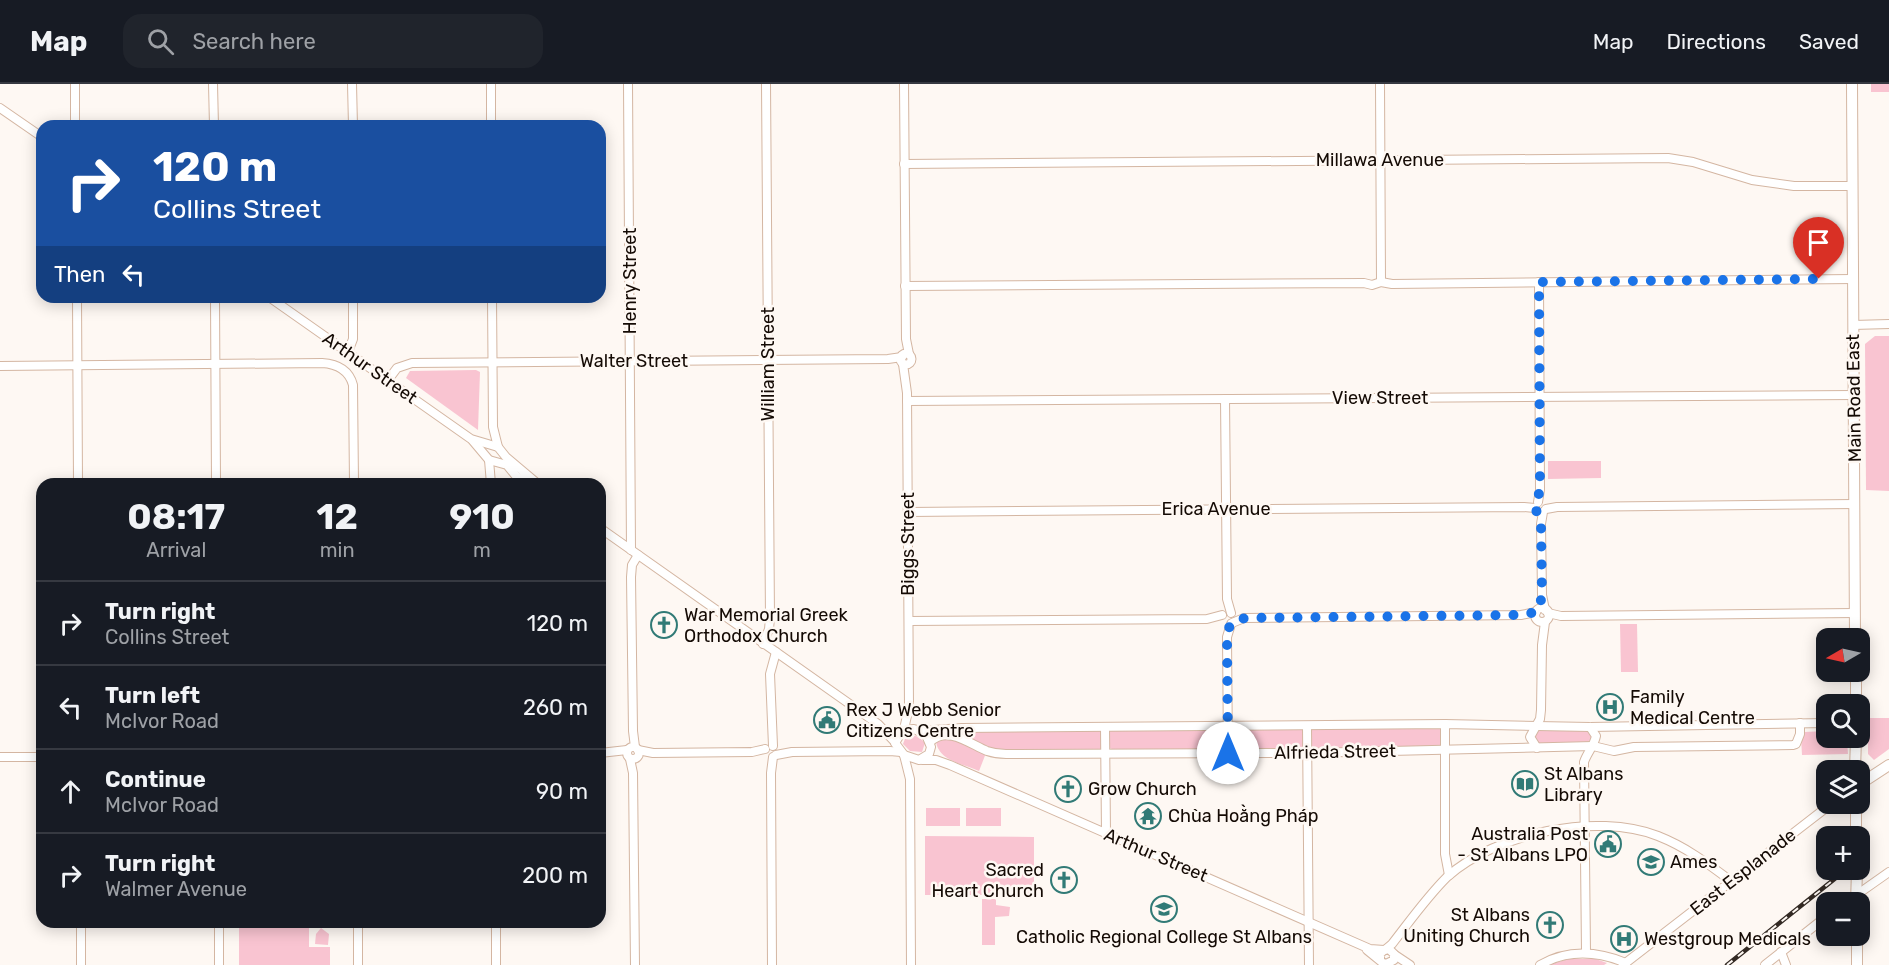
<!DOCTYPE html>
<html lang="en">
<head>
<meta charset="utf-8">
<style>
	body { margin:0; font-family:Rubik,sans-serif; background:#20242c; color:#f1f3f6; height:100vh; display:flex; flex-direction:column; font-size:22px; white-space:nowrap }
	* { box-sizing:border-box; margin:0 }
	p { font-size:20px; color:#9ea1a6 }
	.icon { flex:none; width:33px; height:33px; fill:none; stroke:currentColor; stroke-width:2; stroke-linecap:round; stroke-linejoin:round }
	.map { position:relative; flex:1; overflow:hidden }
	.panel { position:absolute; left:36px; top:394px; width:570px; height:450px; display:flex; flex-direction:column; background:#171b24; border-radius:18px; box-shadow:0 3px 15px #0003 }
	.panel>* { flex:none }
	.hud { position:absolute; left:36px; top:36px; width:570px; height:183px; border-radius:18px; box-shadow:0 3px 15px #0003; background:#1a4fa0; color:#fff; overflow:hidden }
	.needle { width:39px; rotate:261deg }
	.buttons { position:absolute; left:1816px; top:544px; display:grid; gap:12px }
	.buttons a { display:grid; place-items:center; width:54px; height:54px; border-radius:12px; background:#171b24; box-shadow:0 3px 15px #0003; font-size:30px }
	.pin { position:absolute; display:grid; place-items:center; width:51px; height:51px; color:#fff; margin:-62px -26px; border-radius:50% 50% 50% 0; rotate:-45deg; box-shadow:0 0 6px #0007 }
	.pin .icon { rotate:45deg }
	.me { position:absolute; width:66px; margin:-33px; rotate:0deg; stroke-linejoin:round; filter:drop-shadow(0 0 4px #0008) }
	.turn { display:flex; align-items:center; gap:21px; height:126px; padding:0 18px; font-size:27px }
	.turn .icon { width:78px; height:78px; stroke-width:2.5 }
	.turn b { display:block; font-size:42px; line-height:51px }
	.then { display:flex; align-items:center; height:57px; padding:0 18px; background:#0003; gap:12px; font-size:22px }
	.eta { display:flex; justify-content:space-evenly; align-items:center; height:102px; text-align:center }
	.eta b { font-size:36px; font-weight:700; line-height:42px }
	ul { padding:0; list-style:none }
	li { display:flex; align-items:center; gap:18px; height:84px; padding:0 18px; border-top:2px solid #363941 }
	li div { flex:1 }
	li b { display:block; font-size:22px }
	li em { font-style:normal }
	header { display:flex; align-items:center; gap:36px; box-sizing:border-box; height:84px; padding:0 30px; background:#171b24; border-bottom:2px solid #363941 }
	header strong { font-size:28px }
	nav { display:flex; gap:33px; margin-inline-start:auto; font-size:21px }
	.search { width:420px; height:54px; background:#20242c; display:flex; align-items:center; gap:15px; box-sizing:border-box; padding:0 21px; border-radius:18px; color:#9ea1a6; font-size:22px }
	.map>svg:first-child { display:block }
</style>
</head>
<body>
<header>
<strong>Map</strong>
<div class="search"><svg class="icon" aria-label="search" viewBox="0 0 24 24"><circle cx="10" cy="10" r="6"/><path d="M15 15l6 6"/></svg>Search here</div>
<nav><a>Map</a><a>Directions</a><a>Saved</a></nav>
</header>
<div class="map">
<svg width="1889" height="881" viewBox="0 0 1889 881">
	<rect width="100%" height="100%" fill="#fef8f3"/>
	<!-- green -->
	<g fill="#f9c4d1">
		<rect x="1871" y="0" width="18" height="8"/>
		<path d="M1875 252H1889V407L1866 406 1865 260Z"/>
		<path d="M476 286 480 288 478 346 406 294 410 287Z"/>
		<path d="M1548 377H1601V394L1548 395Z"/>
		<path d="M1620 540H1637L1638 588H1621Z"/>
		<path d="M1868 634H1889V665L1874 676 1868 670Z"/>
		<path d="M1441 644 1442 662 1316 665 1310 661V648L1313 645Z"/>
		<path d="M1235 645H1303V664L1237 665 1231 661 1232 646Z"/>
		<path d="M1552 645 1587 647 1592 653 1587 659 1541 660 1537 657 1535 652 1539 647Z"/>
		<path d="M1111 646H1223C1227 652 1227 663 1218 666H1115L1109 664 1108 648Z"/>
		<path d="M949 647H1101L1102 664 1098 666H995Z"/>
		<path d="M1827 647V654H1848L1850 656 1847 657 1848 670 1802 671 1801 654 1804 648Z"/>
		<path d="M912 651 919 653 925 659 922 668 910 667 903 660 906 652Z"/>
		<path d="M950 654 986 669 979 687C964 680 938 677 936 657Z"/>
		<rect x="926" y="724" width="34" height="18"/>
		<rect x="966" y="724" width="35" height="18"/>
		<path d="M925 752 1034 753V811H925Z"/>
		<path d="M982 815H996V821L1010 823 1009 832 995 833V861H982Z"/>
		<path d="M239 839H309V863H330V881H239Z"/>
		<path d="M321 844 329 850 328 861 315 860 316 850Z"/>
		<path d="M1568 875H1596L1607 879 1604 881H1549Z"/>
	</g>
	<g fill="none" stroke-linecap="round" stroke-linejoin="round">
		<defs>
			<g id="minor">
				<path d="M75 0V42"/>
				<path d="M213 0 214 42"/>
				<path d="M352 0 353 42"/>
				<path d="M491 0V42"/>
				<path d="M628 0 631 466"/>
				<path d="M904 0 906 255 909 270"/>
				<path d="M1380 0 1381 198"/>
				<path d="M0 24 42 53"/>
				<path d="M904 80 1668 74 1693 78 1752 96 1794 102H1852"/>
				<path d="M905 202 1364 199 1372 201 1381 198 1392 200 1853 195"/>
				<path d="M77 213 78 400"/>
				<path d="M215 213 216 400"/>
				<path d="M269 213 471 355 498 363 506 373 538 400"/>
				<path d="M492 213 493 343 498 363"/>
				<path d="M1853 241 1889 240"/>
				<path d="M348 268 353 255V213"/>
				<circle cx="906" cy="275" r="5.5"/>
				<path d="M903 280 907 309 909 623 904 645"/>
				<path d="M0 282 322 279C338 280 349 286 353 301L354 400"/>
				<path d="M388 296 397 284 412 279 888 275 902 273"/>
				<path d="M1225 315 1227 515 1231 529"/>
				<path d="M907 317 1854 311"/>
				<path d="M473 357 489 376 507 381 516 392 529 400"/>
				<path d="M489 376 491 400"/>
				<path d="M1538 418 1540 406 1539 198"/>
				<path d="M1546 425 1557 423 1855 420"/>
				<path d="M908 428 1524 423 1535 424"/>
				<path d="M1543 428 1541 440 1542 511 1545 526"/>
				<path d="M600 444 878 640 895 658"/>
				<circle cx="1542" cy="531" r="7"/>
				<path d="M1548 529 1561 532 1855 529"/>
				<path d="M909 537 1207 535 1222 531"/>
				<path d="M1232 539 1244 534 1521 531 1536 528"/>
				<path d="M763 560 769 545 770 534 766 0"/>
				<path d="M1445 640V770L1449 791"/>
				<path d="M1307 642 1309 881"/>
				<path d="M1105 643 1106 750"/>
				<path d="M914 645 926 651 931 663 929 670 919 676 904 671 895 659 903 646Z"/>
				<path d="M920 647 962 644 1445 640 1590 643 1827 639"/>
				<path d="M930 658C947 641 970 660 987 667 993 669 999 670 1006 670L1307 669 1593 662 1614 667 1634 663 1793 661 1796 660 1800 650V639"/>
				<path d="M773 662 770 590 776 568"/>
				<circle cx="633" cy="669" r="6"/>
				<path d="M635 663 633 647 631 493 632 481 638 471"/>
				<path d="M1537 664 1530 653 1540 635 1541 626 1542 561 1545 538"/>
				<path d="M638 666 653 669 752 668 765 665"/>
				<path d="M600 669 627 666"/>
				<path d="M1228 669 1227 553 1231 540"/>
				<path d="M776 671 792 668 890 667 901 668"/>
				<path d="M904 671 910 695 911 881"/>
				<path d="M0 673H42"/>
				<path d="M630 675 633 689 635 881"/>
				<path d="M922 676H936L950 681 1370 865 1384 866"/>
				<path d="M1845 819 1889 788"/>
				<path d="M81 838V881"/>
				<path d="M219 838V881"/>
				<path d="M358 838V881"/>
				<path d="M496 838V881"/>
				<path d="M1386 865 1392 860C1410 837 1426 814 1447 793 1496 749 1596 728 1658 752 1686 763 1707 779 1731 797"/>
				<path d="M1367 866 1383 879 1386 880 1394 876V870L1389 865 1384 866 1380 870V876"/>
				<path d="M1586 868 1584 678C1587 669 1594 662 1596 652L1590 643"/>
				<path d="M1781 868 1786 881"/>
				<path d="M1395 871 1410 881"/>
				<path d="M772 881 771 689 773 673"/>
				<path d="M1540 881C1568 865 1597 867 1626 879"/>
				<path d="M1623 881 1831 720"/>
				<path d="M1765 881 1827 832"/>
			</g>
			<g id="major">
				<path d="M1852 0 1855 555"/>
				<path d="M1856 588V621"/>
				<path d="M1855 687 1856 654"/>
				<path d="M1860 700 1889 681"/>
				<path d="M1856 720V753"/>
				<path d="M1856 819 1857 786"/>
				<path d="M1857 852V881"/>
			</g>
		</defs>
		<!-- minor casing -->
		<use href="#minor" stroke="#d4b6a2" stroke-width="10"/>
		<!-- major casing -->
		<use href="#major" stroke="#d4b6a2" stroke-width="12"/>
		<!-- minor -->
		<use href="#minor" stroke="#fff" stroke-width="8"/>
		<!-- major -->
		<use href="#major" stroke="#fff" stroke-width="10"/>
		<defs>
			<path id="rail" d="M1727 881 1837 793"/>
		</defs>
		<!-- rail casing -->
		<use href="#rail" stroke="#332a24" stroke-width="4.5"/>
		<!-- rail -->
		<use href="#rail" stroke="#fef8f3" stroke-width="2" stroke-dasharray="7" stroke-linecap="butt"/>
	</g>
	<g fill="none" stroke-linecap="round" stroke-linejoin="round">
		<!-- route -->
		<path stroke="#1a73e8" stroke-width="10" stroke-dasharray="0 18" d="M1228 669 1227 553 1230 540 1245 534 1521 531 1536 528 1539 525 1542 511 1541 440 1535 423 1540 406 1539 198 1819 195"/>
	</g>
	<!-- icons -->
	<defs>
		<symbol id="church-ring" viewBox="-11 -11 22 22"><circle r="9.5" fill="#fef8f3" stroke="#317a76" stroke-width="1.5"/><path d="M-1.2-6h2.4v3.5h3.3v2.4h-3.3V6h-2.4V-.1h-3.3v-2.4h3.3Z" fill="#317a76"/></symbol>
		<symbol id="hospital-ring" viewBox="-11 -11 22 22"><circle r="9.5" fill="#fef8f3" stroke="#317a76" stroke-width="1.5"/><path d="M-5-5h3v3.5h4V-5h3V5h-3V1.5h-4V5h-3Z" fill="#317a76"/></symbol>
		<symbol id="civic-ring" viewBox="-11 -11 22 22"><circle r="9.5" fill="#fef8f3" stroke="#317a76" stroke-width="1.5"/><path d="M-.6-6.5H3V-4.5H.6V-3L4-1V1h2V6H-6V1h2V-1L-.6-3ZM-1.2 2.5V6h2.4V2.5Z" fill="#317a76"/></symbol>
		<symbol id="library-ring" viewBox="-11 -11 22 22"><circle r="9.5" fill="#fef8f3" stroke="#317a76" stroke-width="1.5"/><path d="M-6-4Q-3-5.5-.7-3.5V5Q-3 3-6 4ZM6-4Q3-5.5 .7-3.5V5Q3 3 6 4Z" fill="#317a76"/></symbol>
		<symbol id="temple-ring" viewBox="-11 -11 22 22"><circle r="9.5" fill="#fef8f3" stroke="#317a76" stroke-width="1.5"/><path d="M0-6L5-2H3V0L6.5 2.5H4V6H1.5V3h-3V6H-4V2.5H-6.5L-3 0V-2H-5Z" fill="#317a76"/></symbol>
		<symbol id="university-ring" viewBox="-11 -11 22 22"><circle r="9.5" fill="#fef8f3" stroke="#317a76" stroke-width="1.5"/><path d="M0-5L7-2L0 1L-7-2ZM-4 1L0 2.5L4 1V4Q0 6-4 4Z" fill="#317a76"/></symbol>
		<symbol id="school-ring" viewBox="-11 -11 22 22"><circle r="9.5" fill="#fef8f3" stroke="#317a76" stroke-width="1.5"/><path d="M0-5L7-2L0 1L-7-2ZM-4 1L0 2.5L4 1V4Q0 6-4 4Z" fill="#317a76"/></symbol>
	</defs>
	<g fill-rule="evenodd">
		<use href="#church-ring" x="649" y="526" width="30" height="30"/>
		<use href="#hospital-ring" x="1595" y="608" width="30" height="30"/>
		<use href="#civic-ring" x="812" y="621" width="30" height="30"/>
		<use href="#library-ring" x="1510" y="685" width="30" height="30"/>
		<use href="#church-ring" x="1053" y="690" width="30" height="30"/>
		<use href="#temple-ring" x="1133" y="717" width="30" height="30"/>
		<use href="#civic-ring" x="1593" y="745" width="30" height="30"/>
		<use href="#university-ring" x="1636" y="763" width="30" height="30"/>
		<use href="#church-ring" x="1049" y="781" width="30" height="30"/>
		<use href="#school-ring" x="1149" y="810" width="30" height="30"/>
		<use href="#church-ring" x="1535" y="826" width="30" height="30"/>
		<use href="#hospital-ring" x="1609" y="840" width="30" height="30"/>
	</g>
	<g text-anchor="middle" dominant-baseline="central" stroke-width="5" stroke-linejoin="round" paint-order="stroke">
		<!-- street labels -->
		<g font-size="18" fill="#140a04" stroke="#fef8f3">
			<text x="1380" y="76">Millawa Avenue</text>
			<text transform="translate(630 197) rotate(-90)">Henry Street</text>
			<text x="634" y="277">Walter Street</text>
			<text transform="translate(768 280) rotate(-90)">William Street</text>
			<text transform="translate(370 284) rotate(35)">Arthur Street</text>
			<text x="1380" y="314">View Street</text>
			<text transform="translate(1854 314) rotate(-91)">Main Road East</text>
			<text x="1216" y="425">Erica Avenue</text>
			<text transform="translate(908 460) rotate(-90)">Biggs Street</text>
			<text transform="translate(1335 668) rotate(-1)">Alfrieda Street</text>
			<text transform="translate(1156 771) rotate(23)">Arthur Street</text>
			<text transform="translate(1743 788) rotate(-38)">East Esplanade</text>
		</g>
		<!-- poi labels -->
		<g font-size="18" fill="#140a04" stroke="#fef8f3" text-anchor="start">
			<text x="684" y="531">War Memorial Greek<tspan x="684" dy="21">Orthodox Church</tspan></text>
			<text x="1630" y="613">Family<tspan x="1630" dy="21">Medical Centre</tspan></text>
			<text x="846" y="626">Rex J Webb Senior<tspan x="846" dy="21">Citizens Centre</tspan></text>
			<text x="1544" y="690">St Albans<tspan x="1544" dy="21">Library</tspan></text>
			<text x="1088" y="705">Grow Church</text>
			<text x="1168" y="732">Chùa Hoằng Pháp</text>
			<text x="1588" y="750" text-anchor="end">Australia Post<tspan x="1588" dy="21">- St Albans LPO</tspan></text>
			<text x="1670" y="778">Ames</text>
			<text x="1044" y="786" text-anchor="end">Sacred<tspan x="1044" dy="21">Heart Church</tspan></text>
			<text x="1530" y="831" text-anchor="end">St Albans<tspan x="1530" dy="21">Uniting Church</tspan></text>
			<text x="1164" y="853" text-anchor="middle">Catholic Regional College St Albans</text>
			<text x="1644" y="855">Westgroup Medicals</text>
		</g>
	</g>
</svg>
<div class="buttons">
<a><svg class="needle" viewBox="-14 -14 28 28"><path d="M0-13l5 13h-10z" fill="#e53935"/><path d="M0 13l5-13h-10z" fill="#9ea1a6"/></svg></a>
<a><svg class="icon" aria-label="search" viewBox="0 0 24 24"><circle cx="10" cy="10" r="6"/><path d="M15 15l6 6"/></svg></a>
<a><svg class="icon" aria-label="layers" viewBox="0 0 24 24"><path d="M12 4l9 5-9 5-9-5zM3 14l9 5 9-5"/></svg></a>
<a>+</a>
<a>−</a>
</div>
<div class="pin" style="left:1819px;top:195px;background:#d93025"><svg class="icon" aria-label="arrive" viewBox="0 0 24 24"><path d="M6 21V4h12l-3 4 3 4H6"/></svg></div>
<svg class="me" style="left:1228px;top:669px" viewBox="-20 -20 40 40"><circle r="19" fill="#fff"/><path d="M0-13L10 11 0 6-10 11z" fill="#1a73e8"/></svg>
<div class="hud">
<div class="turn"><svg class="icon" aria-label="right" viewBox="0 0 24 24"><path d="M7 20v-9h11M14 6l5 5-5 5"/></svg><div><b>120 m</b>Collins Street</div></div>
<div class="then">Then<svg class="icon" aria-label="left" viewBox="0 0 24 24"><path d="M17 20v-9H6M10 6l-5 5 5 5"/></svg></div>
</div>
<section class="panel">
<div class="eta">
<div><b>08:17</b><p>Arrival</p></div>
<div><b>12</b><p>min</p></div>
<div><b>910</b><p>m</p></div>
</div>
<ul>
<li><svg class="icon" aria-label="right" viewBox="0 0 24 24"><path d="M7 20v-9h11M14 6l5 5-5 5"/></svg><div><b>Turn right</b><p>Collins Street</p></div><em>120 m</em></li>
<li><svg class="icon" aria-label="left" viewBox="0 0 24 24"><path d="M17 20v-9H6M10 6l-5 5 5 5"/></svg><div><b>Turn left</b><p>McIvor Road</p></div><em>260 m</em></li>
<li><svg class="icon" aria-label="ahead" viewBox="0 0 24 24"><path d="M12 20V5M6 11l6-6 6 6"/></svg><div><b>Continue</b><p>McIvor Road</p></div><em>90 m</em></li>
<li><svg class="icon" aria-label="right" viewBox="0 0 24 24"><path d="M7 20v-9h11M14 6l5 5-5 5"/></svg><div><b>Turn right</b><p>Walmer Avenue</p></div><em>200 m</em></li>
</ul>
</section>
</div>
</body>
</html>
